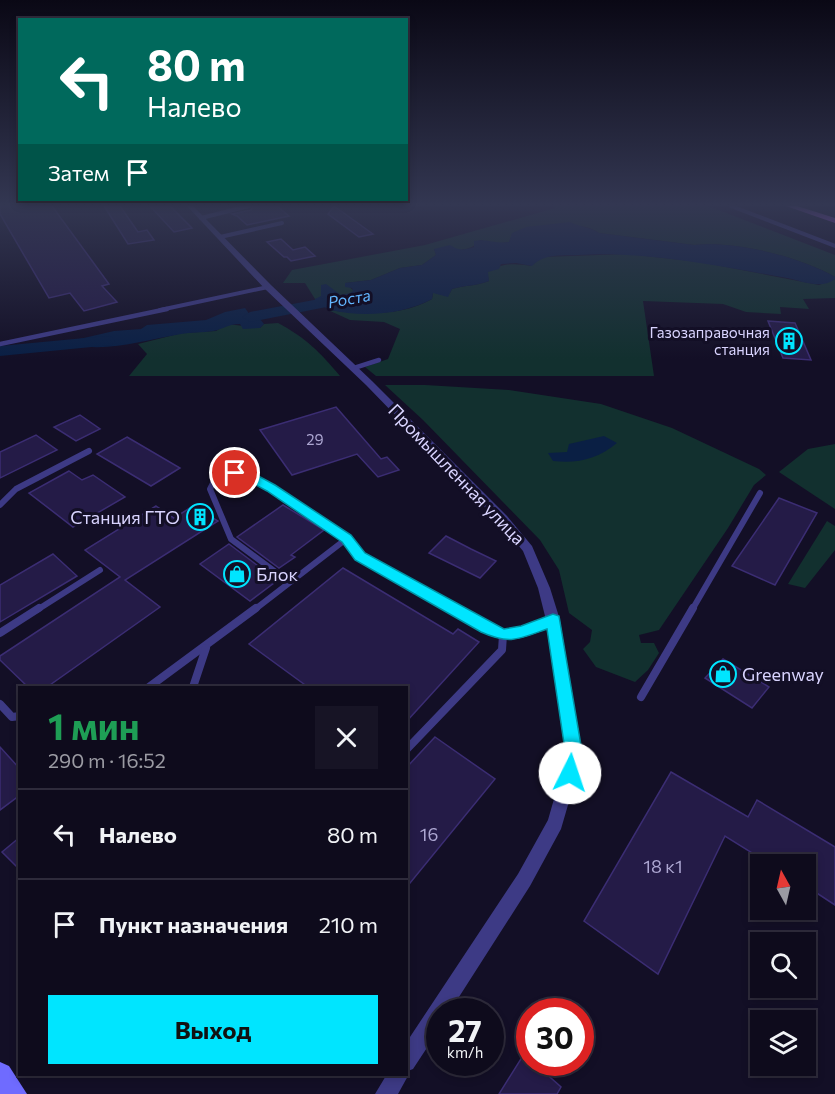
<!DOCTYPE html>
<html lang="ru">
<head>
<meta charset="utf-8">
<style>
	body { margin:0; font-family:Commissioner,sans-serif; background:#171425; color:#f1f3f6; height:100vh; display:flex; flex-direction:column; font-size:22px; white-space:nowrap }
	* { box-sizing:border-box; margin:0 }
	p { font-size:20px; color:#9b9ba3 }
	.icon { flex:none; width:33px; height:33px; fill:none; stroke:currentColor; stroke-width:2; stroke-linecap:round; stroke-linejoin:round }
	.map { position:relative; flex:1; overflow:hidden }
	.sheet { position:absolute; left:18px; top:686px; width:390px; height:390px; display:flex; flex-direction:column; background:#0e0b1c; border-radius:0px; box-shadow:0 3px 9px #0003,0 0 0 2px #2e2b3b }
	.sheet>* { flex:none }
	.guide { position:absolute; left:18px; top:18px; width:390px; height:183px; border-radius:0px; box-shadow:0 3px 9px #0003,0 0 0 2px #2e2b3b; background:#00695c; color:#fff; overflow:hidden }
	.needle { width:39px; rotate:352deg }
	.buttons { position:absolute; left:750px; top:854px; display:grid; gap:12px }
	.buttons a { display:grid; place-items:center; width:66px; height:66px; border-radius:0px; background:#0e0b1c; box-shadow:0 3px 9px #0003,0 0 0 2px #2e2b3b; font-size:30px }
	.speed { position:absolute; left:426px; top:998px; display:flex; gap:12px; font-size:30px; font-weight:700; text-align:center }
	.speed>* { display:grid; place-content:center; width:78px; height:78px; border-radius:50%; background:#0e0b1c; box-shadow:0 3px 9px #0003,0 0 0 2px #2e2b3b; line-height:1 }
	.speed small { font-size:15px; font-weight:400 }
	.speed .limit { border:9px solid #d22; background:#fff; color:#111 }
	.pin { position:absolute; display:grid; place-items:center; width:51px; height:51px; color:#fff; margin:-26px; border:3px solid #fff; border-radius:50%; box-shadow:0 2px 6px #0007 }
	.me { position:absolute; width:66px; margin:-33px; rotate:4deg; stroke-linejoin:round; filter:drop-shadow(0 0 4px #0008) }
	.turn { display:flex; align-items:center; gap:21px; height:126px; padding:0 30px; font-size:27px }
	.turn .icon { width:78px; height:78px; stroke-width:2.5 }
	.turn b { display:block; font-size:42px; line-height:51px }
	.then { display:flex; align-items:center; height:57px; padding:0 30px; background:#0003; gap:12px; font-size:22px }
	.round { display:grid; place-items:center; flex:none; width:63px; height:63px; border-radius:0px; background:#171425 }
	.headline { display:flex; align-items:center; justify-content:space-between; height:102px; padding:0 30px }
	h1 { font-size:36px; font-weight:700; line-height:45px; color:#1e9e55 }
	.primary-button { display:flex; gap:12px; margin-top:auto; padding:12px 30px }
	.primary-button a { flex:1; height:69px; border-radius:0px; background:#00e5ff; color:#111; font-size:24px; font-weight:700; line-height:69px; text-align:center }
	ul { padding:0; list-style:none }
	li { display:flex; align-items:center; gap:18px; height:90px; padding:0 30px; border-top:2px solid #2e2b3b }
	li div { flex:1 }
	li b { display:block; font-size:22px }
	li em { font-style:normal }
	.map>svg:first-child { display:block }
</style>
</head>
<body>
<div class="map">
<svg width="835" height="1094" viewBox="0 0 835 1094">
	<rect width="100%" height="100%" fill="#130f26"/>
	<!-- green -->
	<g fill="#12302f">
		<path d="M553 206H708L835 255V277C798 256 736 241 694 245L599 233C577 218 539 230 513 233L509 242 496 244 480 240C469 254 451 250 434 249L436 255 422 265 400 268 371 280 345 283 354 291 349 294 315 299 305 283H283L292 270 425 245 555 208Z"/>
		<path d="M627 254 700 262 819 285 835 279V298L803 299 809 309 780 307 781 314 746 312 723 304 643 301 654 376H376L365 367 388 359 400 329 384 322 350 320 328 310C364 314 400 317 432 299L433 293H450L452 289C465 285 477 286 489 281L487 272C503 263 514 263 531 266L542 257Z"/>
		<path d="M278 323C306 338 320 352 340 376H129L147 354 138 344 182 333 216 331 227 324 260 328 264 324Z"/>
		<path d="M385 385H425L509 390 601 404 672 428 759 469 766 475 754 485 728 528 659 630 639 635 641 643H654L659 653 648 670 635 682 596 667 583 649 590 642 592 630 569 613 559 570 540 540 423 420Z"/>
		<path d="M835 444V509L779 472 808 449Z"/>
		<path d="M827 521 835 526V550L805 588 788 584Z"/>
	</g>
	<!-- water -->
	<g fill="#0a1f44">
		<path d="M570 222C580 227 590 227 599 233L694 245C736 241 798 256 835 277V279C821 290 802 281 787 278 717 266 649 251 578 255 560 256 545 253 532 266L516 263 501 264 499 269 488 272 489 281C477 286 465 285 452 289L448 297 433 293 432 299C405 314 363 318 331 310 325 309 322 303 315 301V299L321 296V285L326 284 341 295 349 294 353 291 352 288 345 287V283L371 280 400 268 422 265 436 255 434 249 450 245C459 251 464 250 474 247V241C484 238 497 244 509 242L512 233 526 227Z"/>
		<path d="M245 308 250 315 282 310 283 312 260 319 264 324 260 328 243 329 240 324C228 324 224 329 213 331 203 333 191 332 181 334 145 340 110 352 74 345L75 340 114 331 141 329 147 325 206 320 225 312Z"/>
		<path d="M604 436 617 443C598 459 577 464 553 461L548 453 567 452 569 444Z"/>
	</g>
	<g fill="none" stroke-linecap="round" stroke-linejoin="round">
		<!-- river -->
		<g fill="#0a1f44" fill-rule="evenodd">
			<path d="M351 293 359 298 357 301 250 322 242 317 250 312Z"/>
			<path d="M106 336 112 337 115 341 112 345 0 356V346Z"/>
		</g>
	</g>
	<!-- building -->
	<g fill="#241b47" stroke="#3b2d73" stroke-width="1.5">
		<path d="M0 206H52L109 284 102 286 117 302 84 311 70 293 49 298 0 214Z"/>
		<path d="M104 206H120L138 232 147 230 154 240 128 244Z"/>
		<path d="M150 206H170L192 228 174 232Z"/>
		<path d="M253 206H277L289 216 247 225 237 216 232 214 251 210Z"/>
		<path d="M334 206 373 234 359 237 328 214Z"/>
		<path d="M281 239 293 250 305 247 315 256 291 261 287 257H284L267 242Z"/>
		<path d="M768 321 795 323 811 360 783 358Z"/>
		<path d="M336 407 381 459 387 457 399 470 378 477 357 454 292 475 260 430Z"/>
		<path d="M80 415 100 429 76 441 54 427Z"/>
		<path d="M36 435 57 450 0 478V452Z"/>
		<path d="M127 437 180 468 151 486 97 454Z"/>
		<path d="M69 471 82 480 93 475 125 497 73 527 29 493Z"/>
		<path d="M779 498 817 513 775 585 732 566Z"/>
		<path d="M283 505 324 530 291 555 295 557 279 568 237 537Z"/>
		<path d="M156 506 174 518 193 506 218 521 125 580 160 607 47 687H28L0 660V656L120 577 85 550Z"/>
		<path d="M446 536 471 549 496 561 480 578 429 553Z"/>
		<path d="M229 544 270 575 267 578 274 583 250 601 200 564Z"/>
		<path d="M53 554 77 576 0 622V585Z"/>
		<path d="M343 568 453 634 458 629 479 642 406 722V687H308L249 644Z"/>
		<path d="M723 659 769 687 752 708 705 678Z"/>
		<path d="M435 737 495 779 406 888V768Z"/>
		<path d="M0 747 20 769V795L0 810Z"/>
		<path d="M671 772 748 817 757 800 835 847V905L806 886V864H770L725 836 658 974 584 921Z"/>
		<path d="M20 837V870L2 852Z"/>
		<path d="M524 1054 530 1062H533L561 1087 557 1094H499Z"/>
	</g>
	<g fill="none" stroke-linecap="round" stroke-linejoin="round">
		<!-- lane-far3 -->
		<g stroke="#3d3a85" stroke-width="4">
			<path d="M731 206 835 246"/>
			<path d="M201 218 249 206"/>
			<path d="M220 237 282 223"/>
			<path d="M160 310 268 287"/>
		</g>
		<!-- lane-far2 -->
		<g stroke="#3d3a85" stroke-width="4.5">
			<path d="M0 344 167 309"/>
			<path d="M354 368 379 360"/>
		</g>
		<!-- lane-far1 -->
		<g stroke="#3d3a85" stroke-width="6">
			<path d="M0 505 16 489 89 451"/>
			<path d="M289 582 231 539 210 489 215 479 235 473 244 474 271 488 346 539 360 557 457 610"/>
			<path d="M37 610 100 570"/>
			<path d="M254 610 346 539"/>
			<path d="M692 610 760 493"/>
		</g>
		<!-- lane -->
		<g stroke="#3d3a85" stroke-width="8">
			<path d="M454 608 503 635 522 632 552 621"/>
			<path d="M0 633 39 608"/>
			<path d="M149 687 256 608"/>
			<path d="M193 687 206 648"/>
			<path d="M641 697 693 608"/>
			<path d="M0 704 12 717 20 716"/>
			<path d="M406 750 502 650 503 635"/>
		</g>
		<!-- street -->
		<path fill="#3d3a85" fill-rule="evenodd" d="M187 206H193L271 285 372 381 507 516 532 546 550 588 560 620 582 757 561 829 530 886 450 1011H440V1028L413 1069 408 1071 409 1074 398 1094H375L387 1074H406V1043L518 874 548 820 566 757 546 620 538 588 523 551 499 522 366 385 265 289Z"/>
		<!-- secondary -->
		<path fill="#6f6bff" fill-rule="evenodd" d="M0 1062 9 1066 27 1094H0Z"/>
		<!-- primary -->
		<path fill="#c25bff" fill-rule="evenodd" d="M786 206H797L835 218V223Z"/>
	</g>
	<!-- sky -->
	<linearGradient id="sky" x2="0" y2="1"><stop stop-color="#0a0815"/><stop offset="0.57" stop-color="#333752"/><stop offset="1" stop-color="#333752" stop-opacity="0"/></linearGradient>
	<rect width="835" height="359" fill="url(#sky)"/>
	<!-- route -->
	<path fill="#00e5ff" stroke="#0095a6" stroke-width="1.5" d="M235 469 249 471 275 485 351 535 365 553 504 629 521 626 553 614 559 616 583 757 577 779 570 781 564 779 561 773 566 757 547 629C519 639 510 645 481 632L355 560 342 542 267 491 241 477 230 475V470Z"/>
	<!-- icons -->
	<defs>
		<symbol id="building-ring" viewBox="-11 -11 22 22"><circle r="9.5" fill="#130f26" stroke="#00e5ff" stroke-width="1.5"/><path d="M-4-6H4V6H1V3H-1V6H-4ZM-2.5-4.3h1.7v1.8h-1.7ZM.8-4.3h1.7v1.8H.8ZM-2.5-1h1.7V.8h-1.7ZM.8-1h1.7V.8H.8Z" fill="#00e5ff"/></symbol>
		<symbol id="shop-ring" viewBox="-11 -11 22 22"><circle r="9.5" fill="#130f26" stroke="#00e5ff" stroke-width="1.5"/><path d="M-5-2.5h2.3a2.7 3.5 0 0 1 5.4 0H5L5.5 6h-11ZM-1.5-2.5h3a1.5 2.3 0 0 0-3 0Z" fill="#00e5ff"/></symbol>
	</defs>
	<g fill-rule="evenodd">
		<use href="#building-ring" x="774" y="326" width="30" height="30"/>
		<use href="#building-ring" x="185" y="502" width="30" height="30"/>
		<use href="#shop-ring" x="222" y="559" width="30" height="30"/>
		<use href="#shop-ring" x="708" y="659" width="30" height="30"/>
	</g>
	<g text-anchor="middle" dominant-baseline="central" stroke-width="6" stroke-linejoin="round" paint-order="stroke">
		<!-- far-poi labels -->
		<g font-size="15" fill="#d9d4ff" stroke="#130f26" text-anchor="end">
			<text x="770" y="332">Газозаправочная<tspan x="770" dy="17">станция</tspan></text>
		</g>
		<!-- number labels -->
		<g font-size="15" fill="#aca6d1">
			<text x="315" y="439">29</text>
		</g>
		<!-- far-water labels -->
		<g font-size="16" font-style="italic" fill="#62b6ff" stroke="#130f26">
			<text transform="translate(349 298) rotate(-10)">Роста</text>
		</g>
		<!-- street labels -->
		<g font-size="18" fill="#d9d4ff" stroke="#130f26">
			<text transform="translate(457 474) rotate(46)">Промышленная улица</text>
		</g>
		<!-- poi labels -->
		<g font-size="18" fill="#d9d4ff" stroke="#130f26" text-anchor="start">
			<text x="180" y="517" text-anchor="end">Станция ГТО</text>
			<text x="256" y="574">Блок</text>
			<text x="742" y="674">Greenway</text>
		</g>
		<!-- near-number labels -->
		<g font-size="18" fill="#aca6d1">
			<text x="429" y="834">16</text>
			<text x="663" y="866">18 к1</text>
		</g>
	</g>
</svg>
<div class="buttons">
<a><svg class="needle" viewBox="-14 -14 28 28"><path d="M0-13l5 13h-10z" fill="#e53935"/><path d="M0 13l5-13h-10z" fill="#9b9ba3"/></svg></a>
<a><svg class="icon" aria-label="search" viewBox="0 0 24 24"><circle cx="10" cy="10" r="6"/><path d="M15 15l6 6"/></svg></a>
<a><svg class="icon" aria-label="layers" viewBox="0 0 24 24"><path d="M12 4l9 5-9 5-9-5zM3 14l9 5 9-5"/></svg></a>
</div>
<div class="speed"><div>27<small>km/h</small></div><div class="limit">30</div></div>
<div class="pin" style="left:235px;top:473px;background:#d93025"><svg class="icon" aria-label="arrive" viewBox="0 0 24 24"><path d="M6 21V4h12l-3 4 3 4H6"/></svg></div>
<svg class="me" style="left:570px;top:773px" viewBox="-20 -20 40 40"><circle r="19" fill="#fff"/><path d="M0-13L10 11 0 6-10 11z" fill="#00e5ff"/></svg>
<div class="guide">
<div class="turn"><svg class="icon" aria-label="left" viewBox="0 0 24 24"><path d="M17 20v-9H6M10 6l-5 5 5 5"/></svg><div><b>80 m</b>Налево</div></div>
<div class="then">Затем<svg class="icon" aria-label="arrive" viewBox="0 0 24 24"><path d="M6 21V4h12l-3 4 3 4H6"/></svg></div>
</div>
<section class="sheet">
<div class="headline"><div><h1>1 мин</h1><p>290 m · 16:52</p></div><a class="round"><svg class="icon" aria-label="close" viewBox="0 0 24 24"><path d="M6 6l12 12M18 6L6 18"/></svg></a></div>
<ul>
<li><svg class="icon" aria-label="left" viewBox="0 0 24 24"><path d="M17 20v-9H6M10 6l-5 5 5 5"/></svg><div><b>Налево</b></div><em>80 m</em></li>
<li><svg class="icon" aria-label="arrive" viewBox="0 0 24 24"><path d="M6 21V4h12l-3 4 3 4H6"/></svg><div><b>Пункт назначения</b></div><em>210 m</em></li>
</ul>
<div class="primary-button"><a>Выход</a></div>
</section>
</div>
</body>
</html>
